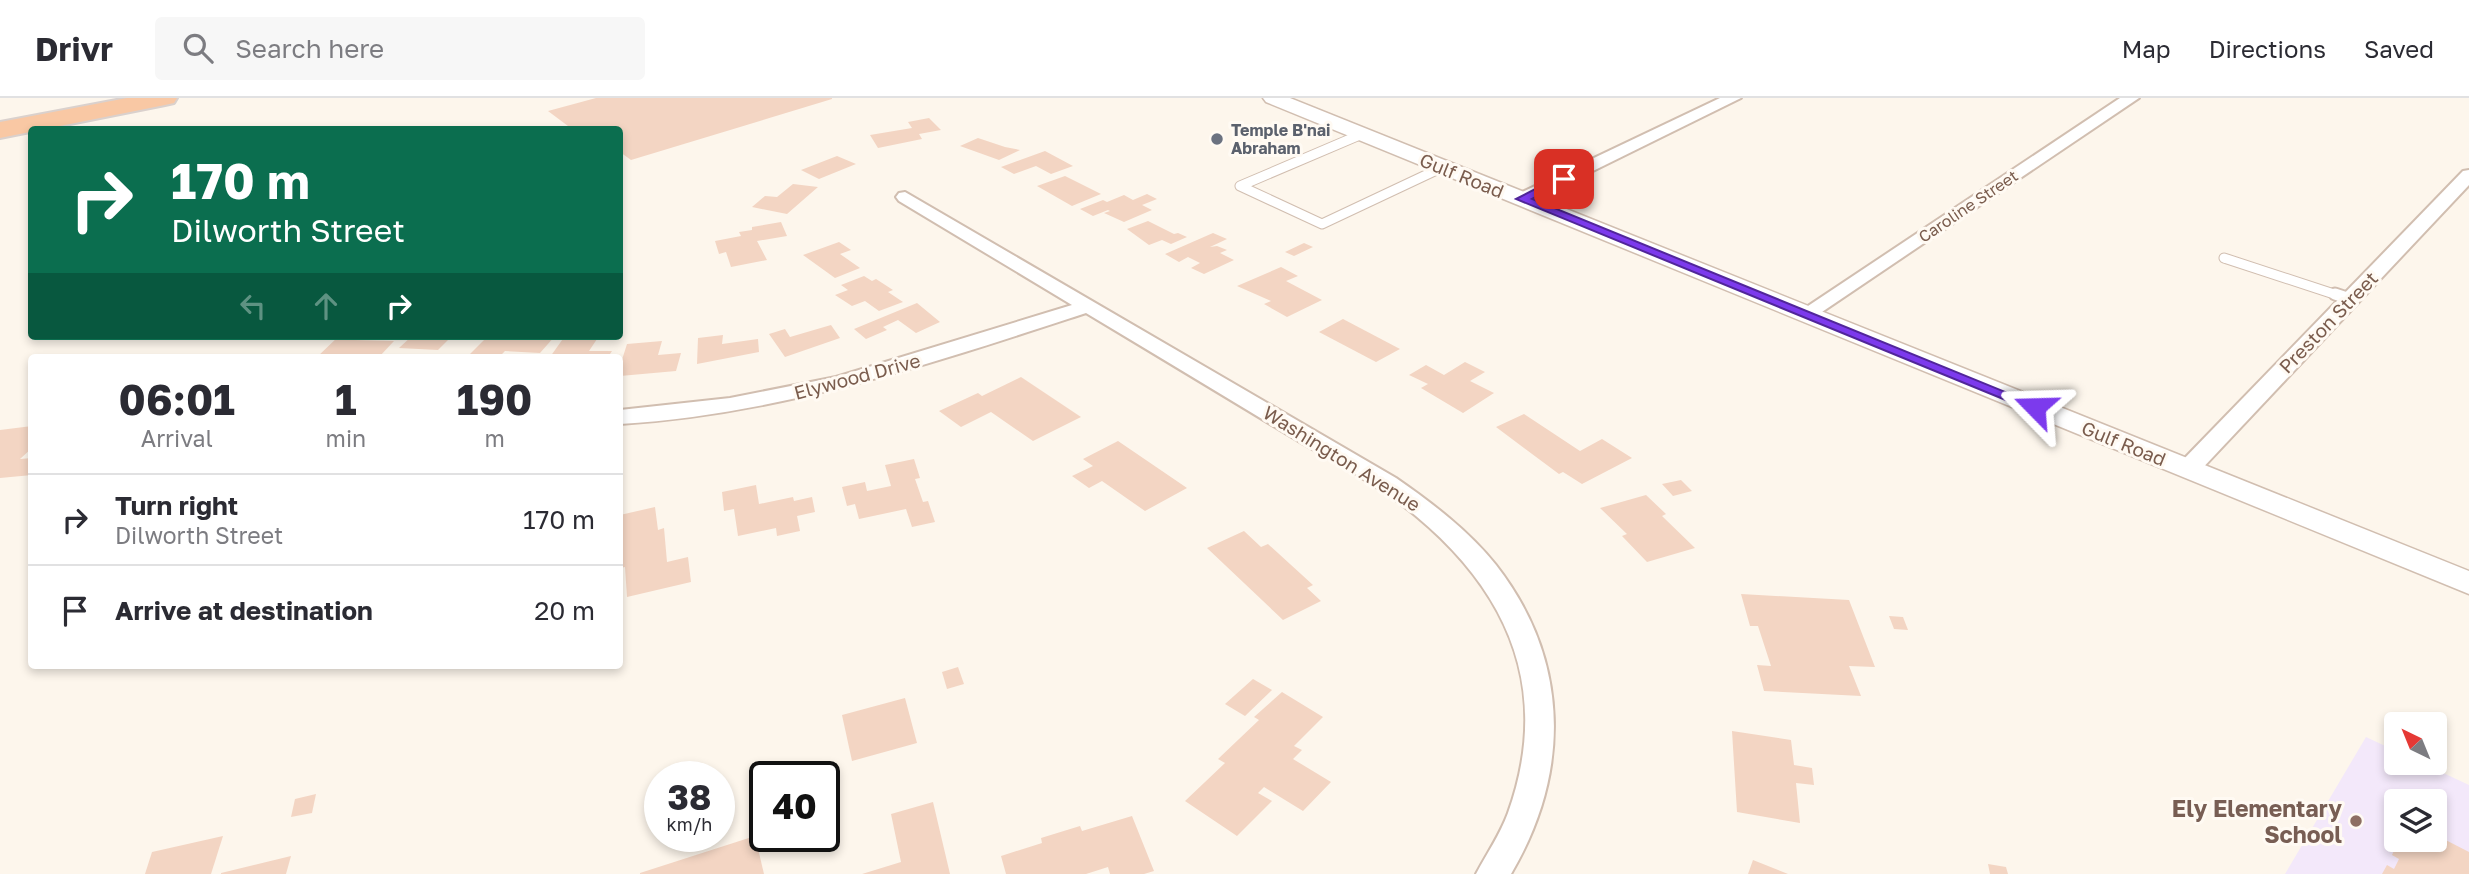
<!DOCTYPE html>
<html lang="en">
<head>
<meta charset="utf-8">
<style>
	body { margin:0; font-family:"Golos Text",sans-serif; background:#f7f7f7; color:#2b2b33; height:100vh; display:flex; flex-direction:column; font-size:26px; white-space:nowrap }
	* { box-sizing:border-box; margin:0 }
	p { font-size:23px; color:#7c7c81 }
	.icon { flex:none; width:38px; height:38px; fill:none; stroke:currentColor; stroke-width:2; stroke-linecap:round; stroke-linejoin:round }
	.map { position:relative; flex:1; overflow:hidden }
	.panel { position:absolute; left:28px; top:256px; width:595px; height:315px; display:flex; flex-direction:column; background:#fff; border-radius:7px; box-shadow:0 4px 10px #0003 }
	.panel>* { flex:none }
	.banner { position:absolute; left:28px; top:28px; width:595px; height:214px; border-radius:7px; box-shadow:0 4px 10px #0003; background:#0b6e4f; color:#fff; overflow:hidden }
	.needle { width:46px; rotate:317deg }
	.controls { position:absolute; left:2384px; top:614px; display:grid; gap:14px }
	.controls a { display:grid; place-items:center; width:63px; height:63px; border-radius:7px; background:#fff; box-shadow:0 4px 10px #0003; font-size:35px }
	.speed { position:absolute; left:644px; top:663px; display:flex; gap:14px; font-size:35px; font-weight:700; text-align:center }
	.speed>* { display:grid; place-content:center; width:91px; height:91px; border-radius:50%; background:#fff; box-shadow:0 4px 10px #0003; line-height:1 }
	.speed small { font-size:18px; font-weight:400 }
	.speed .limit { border:4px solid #111; border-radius:10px; background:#fff; color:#111 }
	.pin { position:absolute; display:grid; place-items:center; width:60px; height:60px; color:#fff; margin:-30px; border-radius:14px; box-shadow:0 4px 10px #0006 }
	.me { position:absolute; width:77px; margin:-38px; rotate:292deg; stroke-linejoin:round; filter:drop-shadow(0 0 5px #0008) }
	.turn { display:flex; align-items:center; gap:24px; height:147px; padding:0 28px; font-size:32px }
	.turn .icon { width:91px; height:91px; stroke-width:2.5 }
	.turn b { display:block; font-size:49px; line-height:60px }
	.lanes { display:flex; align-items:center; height:66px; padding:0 28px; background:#0003; justify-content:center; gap:35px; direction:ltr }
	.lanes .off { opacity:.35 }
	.eta { display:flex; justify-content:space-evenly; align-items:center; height:119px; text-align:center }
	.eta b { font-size:42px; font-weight:700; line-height:49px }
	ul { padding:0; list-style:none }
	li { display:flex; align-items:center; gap:21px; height:91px; padding:0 28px; border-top:2px solid #e1e1e2 }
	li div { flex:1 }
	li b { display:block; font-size:26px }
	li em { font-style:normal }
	header { display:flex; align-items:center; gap:42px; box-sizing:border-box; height:98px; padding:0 35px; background:#fff; border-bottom:2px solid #e1e1e2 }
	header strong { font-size:33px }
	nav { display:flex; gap:38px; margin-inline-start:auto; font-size:24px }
	.search { width:490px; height:63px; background:#f7f7f7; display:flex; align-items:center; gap:18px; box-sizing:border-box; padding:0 24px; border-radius:7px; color:#7c7c81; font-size:26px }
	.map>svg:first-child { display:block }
</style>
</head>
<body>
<header>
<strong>Drivr</strong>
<div class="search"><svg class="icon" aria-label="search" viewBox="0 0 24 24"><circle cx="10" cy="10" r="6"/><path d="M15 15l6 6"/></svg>Search here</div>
<nav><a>Map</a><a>Directions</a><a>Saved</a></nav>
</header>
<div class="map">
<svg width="2469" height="776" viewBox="0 0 2469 776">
	<rect width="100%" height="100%" fill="#fdf6ec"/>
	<!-- education -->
	<path fill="#f3e8fa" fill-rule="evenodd" d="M2366 639 2396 653V665H2422L2469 687V776H2285ZM2396 704H2434V742H2396Z"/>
	<!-- building -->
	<g fill="#f3d5c3">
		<path d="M596 0H832V1L631 62 620 54V32H560L568 28 548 13Z"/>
		<path d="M929 20 941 32 919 36 922 41 878 50 870 37 912 30 908 24Z"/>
		<path d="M978 40 1005 49 1020 52 999 62 960 48Z"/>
		<path d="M1045 53 1073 68 1051 76 1036 68 1014 76 1001 69Z"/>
		<path d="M837 58 856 66 819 81 801 72Z"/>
		<path d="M1065 78 1101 96 1072 108 1037 88Z"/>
		<path d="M793 86 818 89 787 116 752 109 765 98 777 99Z"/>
		<path d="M1147 96 1157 101 1142 107 1152 112 1124 124 1104 115 1110 113 1108 112 1093 118 1080 111 1103 102 1107 104 1124 97 1133 102Z"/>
		<path d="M1148 123 1174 136 1178 135 1187 139 1171 146 1162 142 1149 147 1127 131Z"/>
		<path d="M781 124 787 138 757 143 767 162 731 169 726 154 719 156 715 143 741 138 739 134 752 132V129Z"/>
		<path d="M1213 135 1227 141 1210 149 1217 148 1227 152 1220 155 1234 162 1204 176 1191 170 1200 165 1188 159 1179 164 1165 156Z"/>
		<path d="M839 144 851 152 840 156 860 170 835 180 803 157Z"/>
		<path d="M1304 145 1313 149 1294 158 1285 154Z"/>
		<path d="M1281 169 1298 178 1286 183 1322 202 1287 219 1264 206 1271 203 1237 188Z"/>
		<path d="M864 178 872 183 876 181 893 192 888 194 903 204 879 213 865 203 852 208 835 197 848 192 841 187Z"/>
		<path d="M917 205 940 224 916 235 898 222 883 229 887 232 866 241 854 231Z"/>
		<path d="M1343 221 1400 251 1376 264 1319 234Z"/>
		<path d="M831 227 840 240 785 259 769 236 785 231 790 239Z"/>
		<path d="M723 237 722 246 758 241 759 254 697 266 698 240Z"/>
		<path d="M339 238H359L354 242 394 243 379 259H317Z"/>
		<path d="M412 238H452L438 252 399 250Z"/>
		<path d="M488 238H555L540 255 505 253 499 259H467Z"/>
		<path d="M565 238H599L589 253H612L608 259H550Z"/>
		<path d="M662 243 658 257 681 255 676 273 620 278V268L627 246Z"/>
		<path d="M1465 264 1485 274 1470 283 1494 295 1463 315 1421 290 1428 286 1409 277 1426 267 1444 277Z"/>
		<path d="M1021 279 1081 319 1033 343 991 314 961 329 939 313 978 295 982 298Z"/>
		<path d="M1524 316 1580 353 1602 341 1632 360 1582 386 1563 374 1559 376 1496 329Z"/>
		<path d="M32 328V350L20 361 32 360V377L0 380V332Z"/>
		<path d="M1118 343 1187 390 1145 413 1102 383 1089 390 1072 378 1093 368 1083 361Z"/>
		<path d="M914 361 920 380 915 381 923 404 928 403 935 424 912 429 906 411 859 421 855 406 847 408 842 389 865 384 867 393 891 388 885 367Z"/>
		<path d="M1681 382 1692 393 1673 398 1662 386Z"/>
		<path d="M756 387 759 406 793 399 794 403 812 399 815 414 797 418 800 433 777 438 776 430 738 438 734 411 724 413 722 394Z"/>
		<path d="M1646 397 1666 416 1662 418 1695 450 1647 464 1622 438 1627 436 1600 410Z"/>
		<path d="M655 409 658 432 664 430 667 464 688 459 691 484 627 499 625 469 620 470V417Z"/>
		<path d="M1244 433 1261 449 1268 446 1313 487 1307 490 1321 503 1283 522 1207 450Z"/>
		<path d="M1741 496 1849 502 1875 569 1849 568 1861 598 1764 593 1757 567 1771 568 1758 528H1750Z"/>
		<path d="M1889 518 1903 519 1908 532 1894 531Z"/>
		<path d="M958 569 964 586 947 591 942 574Z"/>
		<path d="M1253 581 1272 592 1245 618 1225 606Z"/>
		<path d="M1282 594 1323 619 1294 648 1302 652 1293 661 1331 684 1303 713 1264 689 1258 695 1272 703 1237 738 1185 703 1225 665 1218 661 1259 622 1254 619Z"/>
		<path d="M905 600 917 645 852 663 842 617Z"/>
		<path d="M1732 633 1791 642 1794 667 1812 670 1814 687 1796 685 1800 725 1737 714Z"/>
		<path d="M316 696 312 715 291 719 295 701Z"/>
		<path d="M933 704 950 776H862L901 764 891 716Z"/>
		<path d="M1132 718 1154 773 1144 776H1110L1108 769 1086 776H1006L1001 758 1042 745 1041 740 1080 728 1082 733Z"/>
		<path d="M2434 736 2469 754V776H2382L2387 767 2394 771 2399 761 2392 757 2399 742H2434Z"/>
		<path d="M223 738 211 776H145L152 754Z"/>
		<path d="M755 738 764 776H640V775Z"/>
		<path d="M291 758 286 776H221V775Z"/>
		<path d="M1753 762 1788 776H1748Z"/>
		<path d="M1988 766 2006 769 2008 776H1990Z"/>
	</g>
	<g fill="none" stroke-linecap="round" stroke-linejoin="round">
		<defs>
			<g id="service-far1">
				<path d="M1362 36 1240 88 1322 126 1443 69"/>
				<path d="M2224 160 2340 198"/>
			</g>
			<path id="service" d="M2335 196 2350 201"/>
			<g id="minor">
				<path d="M1720 0H1741L1528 105H1516L1513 101 1516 97Z"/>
				<path d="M2120 0H2139L1813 220H1799L1796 216Z"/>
				<path d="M2469 72V87L2197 376 2188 378 2179 376 2176 371 2179 366 2463 73Z"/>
				<path d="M905 94 1396 380C1432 405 1468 432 1496 467 1570 562 1571 674 1511 776H1476C1487 755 1500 737 1508 715 1551 595 1511 497 1416 418 1381 389 1340 367 1300 344 1229 301 1158 258 1086 215 933 265 782 316 620 326V312L730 300 836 279 1072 207 899 103 896 99 899 95Z"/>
			</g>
			<path id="tertiary" d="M1263 0H1290L2469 473V496L1266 4Z"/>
			<path id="trunk" d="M127 0H177L174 5 165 7 0 40V24Z"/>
		</defs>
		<!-- service-far1 casing -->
		<use href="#service-far1" stroke="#d1beb0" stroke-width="11"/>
		<!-- service casing -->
		<use href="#service" stroke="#d1beb0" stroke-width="15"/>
		<!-- minor casing -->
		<use href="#minor" stroke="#d1beb0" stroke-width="4"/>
		<!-- tertiary casing -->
		<use href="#tertiary" stroke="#d1beb0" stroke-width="3"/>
		<!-- trunk casing -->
		<use href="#trunk" stroke="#dad1cd" stroke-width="4"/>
		<!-- service-far1 -->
		<use href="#service-far1" stroke="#fff" stroke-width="9"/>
		<!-- service -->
		<use href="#service" stroke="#fff" stroke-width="11"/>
		<!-- minor -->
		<use href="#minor" fill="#fff" fill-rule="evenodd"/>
		<!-- tertiary -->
		<use href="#tertiary" fill="#fff" fill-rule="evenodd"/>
		<!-- trunk -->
		<use href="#trunk" fill="#f9c8a4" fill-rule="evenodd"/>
	</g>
	<!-- route -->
	<path fill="#7c3aed" stroke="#51269a" stroke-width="2" d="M1560 78 1570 81 1532 101 2042 309 2035 313 2030 312 1516 101Z"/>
	<!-- markers -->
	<circle fill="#6b7280" stroke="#fffaf3" stroke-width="2.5" cx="1217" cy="41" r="7"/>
	<circle fill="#8d6e63" stroke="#fffaf3" stroke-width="2.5" cx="2356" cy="723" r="7"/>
	<g text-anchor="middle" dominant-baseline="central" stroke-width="6" stroke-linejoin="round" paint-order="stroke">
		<!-- far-worship labels -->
		<g font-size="16" font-weight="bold" fill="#5b616d" stroke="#fffaf3" text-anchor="start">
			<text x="1231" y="32">Temple B'nai<tspan x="1231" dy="18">Abraham</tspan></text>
		</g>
		<!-- far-street labels -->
		<g font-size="16" fill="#7a5c4d" stroke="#fffaf3">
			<text transform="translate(1968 108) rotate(-34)">Caroline Street</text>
		</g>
		<!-- street labels -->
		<g font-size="19" fill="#7a5c4d" stroke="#fffaf3">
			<text transform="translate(1462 77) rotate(22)">Gulf Road</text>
			<text transform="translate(2328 224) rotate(-46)">Preston Street</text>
			<text transform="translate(857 278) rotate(-15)">Elywood Drive</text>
			<text transform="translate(2124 345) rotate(22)">Gulf Road</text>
			<text transform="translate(1342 360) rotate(32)">Washington Avenue</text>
		</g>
		<!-- near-education labels -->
		<g font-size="23" font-weight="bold" fill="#785e54" stroke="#fffaf3" text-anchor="end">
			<text x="2342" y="710">Ely Elementary<tspan x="2342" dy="26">School</tspan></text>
		</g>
	</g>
</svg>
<div class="controls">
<a><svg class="needle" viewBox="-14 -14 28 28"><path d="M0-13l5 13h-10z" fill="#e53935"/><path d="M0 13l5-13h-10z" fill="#7c7c81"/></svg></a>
<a><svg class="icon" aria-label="layers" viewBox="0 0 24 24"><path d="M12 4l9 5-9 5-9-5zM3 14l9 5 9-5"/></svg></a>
</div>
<div class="speed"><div>38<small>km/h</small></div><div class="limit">40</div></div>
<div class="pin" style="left:1564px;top:81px;background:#d93025"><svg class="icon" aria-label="arrive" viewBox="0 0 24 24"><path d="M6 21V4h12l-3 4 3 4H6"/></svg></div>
<svg class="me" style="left:2035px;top:309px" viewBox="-20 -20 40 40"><path d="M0-17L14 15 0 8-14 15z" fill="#7c3aed" stroke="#fff" stroke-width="4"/></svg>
<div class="banner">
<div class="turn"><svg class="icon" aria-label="right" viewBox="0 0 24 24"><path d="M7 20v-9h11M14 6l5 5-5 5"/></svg><div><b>170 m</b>Dilworth Street</div></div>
<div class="lanes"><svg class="icon off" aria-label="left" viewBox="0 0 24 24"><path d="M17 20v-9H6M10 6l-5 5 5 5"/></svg><svg class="icon off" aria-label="ahead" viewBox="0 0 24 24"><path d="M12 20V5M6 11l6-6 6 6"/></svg><svg class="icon" aria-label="right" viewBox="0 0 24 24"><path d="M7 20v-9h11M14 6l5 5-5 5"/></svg></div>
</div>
<section class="panel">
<div class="eta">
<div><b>06:01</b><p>Arrival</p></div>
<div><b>1</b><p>min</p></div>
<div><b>190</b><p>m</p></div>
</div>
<ul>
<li><svg class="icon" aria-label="right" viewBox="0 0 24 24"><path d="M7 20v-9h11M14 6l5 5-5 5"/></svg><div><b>Turn right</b><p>Dilworth Street</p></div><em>170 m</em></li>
<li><svg class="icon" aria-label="arrive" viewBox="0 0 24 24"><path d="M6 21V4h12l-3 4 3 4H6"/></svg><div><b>Arrive at destination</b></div><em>20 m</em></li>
</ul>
</section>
</div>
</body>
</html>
